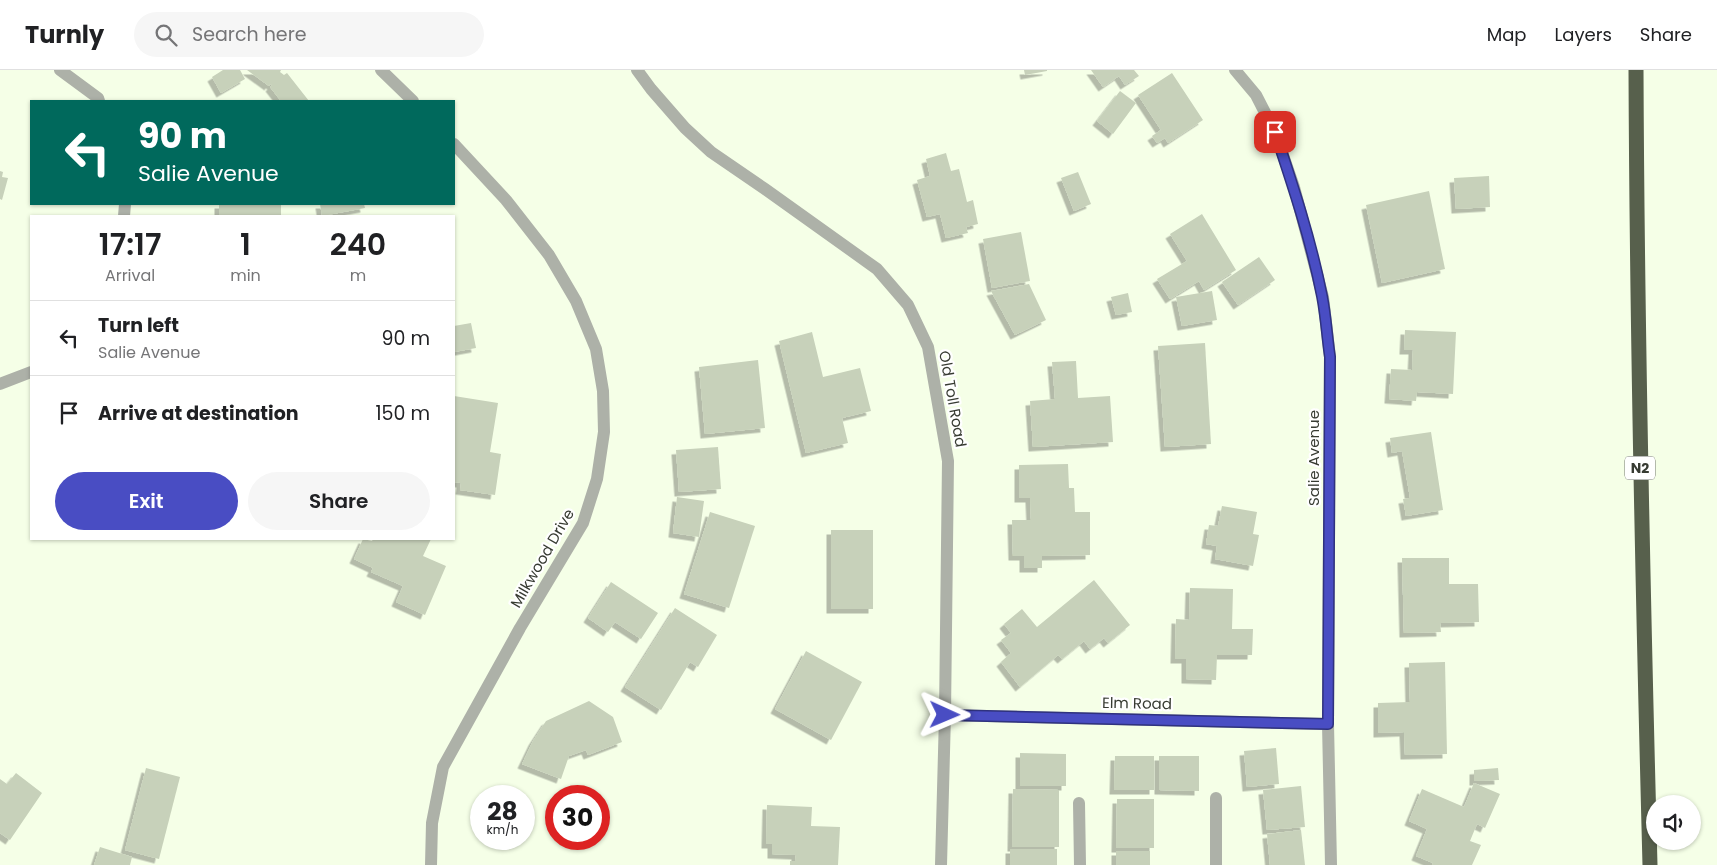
<!DOCTYPE html>
<html lang="en">
<head>
<meta charset="utf-8">
<style>
	body { margin:0; font-family:Poppins,sans-serif; background:#f6f6f6; color:#202124; height:100vh; display:flex; flex-direction:column; font-size:19px; white-space:nowrap }
	* { box-sizing:border-box; margin:0 }
	p { font-size:16px; color:#757577 }
	.icon { flex:none; width:28px; height:28px; fill:none; stroke:currentColor; stroke-width:2; stroke-linecap:round; stroke-linejoin:round }
	.map { position:relative; flex:1; overflow:hidden }
	.sheet { position:absolute; left:30px; top:145px; width:425px; height:325px; display:flex; flex-direction:column; background:#fff; border-radius:0px; box-shadow:0 1px 4px #0004 }
	.sheet>* { flex:none }
	.hud { position:absolute; left:30px; top:30px; width:425px; height:105px; border-radius:0px; box-shadow:0 1px 4px #0004; background:#00695c; color:#fff; overflow:hidden }
	.tools { position:absolute; left:1646px; top:725px; display:grid; gap:10px }
	.tools a { display:grid; place-items:center; width:55px; height:55px; border-radius:50%; background:#fff; box-shadow:0 1px 4px #0004; font-size:25px }
	.speed { position:absolute; left:470px; top:715px; display:flex; gap:10px; font-size:25px; font-weight:700; text-align:center }
	.speed>* { display:grid; place-content:center; width:65px; height:65px; border-radius:50%; background:#fff; box-shadow:0 1px 4px #0004; line-height:1 }
	.speed small { font-size:12px; font-weight:400 }
	.speed .limit { border:8px solid #d22; background:#fff; color:#111 }
	.pin { position:absolute; display:grid; place-items:center; width:42px; height:42px; color:#fff; margin:-21px; border-radius:10px; box-shadow:0 2px 8px #0006 }
	.me { position:absolute; width:55px; margin:-28px; rotate:91deg; stroke-linejoin:round; filter:drop-shadow(0 0 4px #0008) }
	.turn { display:flex; align-items:center; gap:18px; height:105px; padding:0 25px; font-size:22px }
	.turn .icon { width:65px; height:65px; stroke-width:2.5 }
	.turn b { display:block; font-size:35px; line-height:42px }
	.eta { display:flex; justify-content:space-evenly; align-items:center; height:85px; text-align:center }
	.eta b { font-size:30px; font-weight:600; line-height:35px }
	.action { display:flex; gap:10px; margin-top:auto; padding:10px 25px }
	.action a { flex:1; height:58px; border-radius:30px; background:#494dc3; color:#fff; font-size:20px; font-weight:600; line-height:58px; text-align:center }
	.action a+a { background:#f6f6f6; color:#202124 }
	ul { padding:0; list-style:none }
	li { display:flex; align-items:center; gap:15px; height:75px; padding:0 25px; border-top:1px solid #e0e0e0 }
	li div { flex:1 }
	li b { display:block; font-size:19px }
	li em { font-style:normal }
	header { display:flex; align-items:center; gap:30px; box-sizing:border-box; height:70px; padding:0 25px; background:#fff; border-bottom:1px solid #e0e0e0 }
	header strong { font-size:24px }
	nav { display:flex; gap:28px; margin-inline-start:auto; font-size:18px }
	.search { width:350px; height:45px; background:#f6f6f6; display:flex; align-items:center; gap:12px; box-sizing:border-box; padding:0 18px; border-radius:28px; color:#757577; font-size:19px }
	.map>svg:first-child { display:block }
</style>
</head>
<body>
<header>
<strong>Turnly</strong>
<div class="search"><svg class="icon" aria-label="search" viewBox="0 0 24 24"><circle cx="10" cy="10" r="6"/><path d="M15 15l6 6"/></svg>Search here</div>
<nav><a>Map</a><a>Layers</a><a>Share</a></nav>
</header>
<div class="map">
<svg width="1717" height="795" viewBox="0 0 1717 795">
	<defs>
		<filter id="shadow"><feDropShadow dx="-4.5" dy="4.5" stdDeviation="0" flood-color="#0004"/></filter>
	</defs>
	<rect width="100%" height="100%" fill="#f5ffe7"/>
	<!-- building -->
	<g fill="#c7d1ba" filter="url(#shadow)">
		<path d="M223 0H240L245 9 221 23 212 7Z"/>
		<path d="M247 0H281L280 2 284 5 287 3 309 31H281L270 17 272 15 270 14 269 16Z"/>
		<path d="M1024 0H1047V1L1025 5Z"/>
		<path d="M1091 0H1134L1139 6 1125 15 1119 6 1103 17Z"/>
		<path d="M1172 3 1203 50 1168 73 1165 68 1157 73 1152 66 1161 60 1138 25Z"/>
		<path d="M1120 21 1136 33 1113 64 1097 51Z"/>
		<path d="M946 83 951 101 959 99 967 132 973 130 978 154 966 157 968 163 946 168 940 144 927 147 917 110 930 106 926 89Z"/>
		<path d="M0 101 3 102 2 107 8 108 2 130 0 129Z"/>
		<path d="M1078 102 1091 134 1074 141 1061 108Z"/>
		<path d="M1489 106 1490 137 1456 139 1454 108Z"/>
		<path d="M1429 121 1445 199 1382 213 1366 135Z"/>
		<rect x="219" y="134" width="62" height="12"/>
		<path d="M320 134H364L365 138 322 146Z"/>
		<path d="M1202 144 1236 200 1204 220 1199 211 1170 229 1157 209 1187 191 1170 164Z"/>
		<path d="M1021 162 1030 211 992 218 983 169Z"/>
		<path d="M1259 187 1275 210 1238 235 1222 212Z"/>
		<path d="M1029 214 1046 250 1015 265 991 221Z"/>
		<path d="M1212 221 1217 250 1182 256 1176 227Z"/>
		<path d="M1128 223 1132 242 1116 245 1111 227Z"/>
		<path d="M471 253 476 278 454 282V256Z"/>
		<path d="M1405 260 1456 262 1453 324 1417 322 1416 331 1389 329 1391 299 1412 300 1413 280H1404Z"/>
		<path d="M812 262 823 307 860 298 871 341 842 348 848 373 806 383 779 271Z"/>
		<path d="M1205 273 1211 374 1165 377 1158 276Z"/>
		<path d="M758 290 765 358 705 364 699 297Z"/>
		<path d="M1076 291 1078 328 1110 326 1113 372 1033 377 1030 331 1055 329 1052 292Z"/>
		<path d="M454 326 498 333 490 382 501 384 495 425 460 420 461 413 454 412Z"/>
		<path d="M1431 362 1443 440 1406 446 1403 429 1410 428 1402 381 1392 383 1390 368Z"/>
		<path d="M718 377 721 419 679 422 676 380Z"/>
		<path d="M1068 394 1069 418H1074L1075 442H1090V485L1042 486V498H1024V486H1013L1012 450H1031L1030 428H1019V395Z"/>
		<path d="M677 427 704 431 699 467 673 463Z"/>
		<path d="M1222 436 1257 442 1253 464 1259 465 1253 496 1215 489 1217 476 1206 474 1209 455 1218 456Z"/>
		<path d="M710 442 755 456 729 538 684 524Z"/>
		<rect x="831" y="460" width="42" height="79"/>
		<path d="M363 469 372 471 373 469H431L423 486 446 496 425 545 396 532 403 516 371 502 373 498 354 489Z"/>
		<path d="M1402 488H1449V514H1478L1479 552 1440 553 1441 562 1404 563Z"/>
		<path d="M1094 510 1130 555 1108 573 1104 568 1090 579 1084 571 1062 589 1058 585 1020 617 1001 592 1011 583 1001 570 1011 563 1004 554 1022 539 1037 557Z"/>
		<path d="M611 512 658 543 641 569 615 552 608 562 588 548Z"/>
		<path d="M1190 518 1233 519 1232 559H1253L1252 585H1217L1216 610 1186 609V589H1175L1176 549 1189 550Z"/>
		<path d="M675 538 717 565 698 597 690 592 661 640 625 617Z"/>
		<path d="M806 581 862 612 831 670 775 639Z"/>
		<path d="M1445 592 1447 684 1405 685 1404 662 1378 663V633L1410 632 1409 593Z"/>
		<path d="M589 631 613 647 622 672 588 685 586 680 569 686 561 709 522 694 533 671 546 651Z"/>
		<path d="M1276 678 1279 714 1247 717 1244 681Z"/>
		<path d="M1020 683 1066 684V716H1020Z"/>
		<path d="M1115 686H1154V720H1114Z"/>
		<path d="M1159 686H1199V721L1159 720Z"/>
		<path d="M146 698 180 707 159 789 125 780Z"/>
		<path d="M1498 698 1499 710 1474 711V700Z"/>
		<path d="M16 703 42 723 10 770 0 763V709L7 714Z"/>
		<path d="M1474 713 1500 724 1485 758 1477 754 1470 771 1481 775 1472 795H1432L1433 793 1416 786 1427 759 1409 751 1422 719 1464 737Z"/>
		<path d="M1301 716 1305 757 1267 760 1263 720Z"/>
		<path d="M1013 719 1059 720V777H1012Z"/>
		<path d="M1117 729H1154V778H1116Z"/>
		<path d="M767 735 812 737 811 756 840 757 838 795H790V791H795L796 785 772 784V774H766Z"/>
		<path d="M1301 760 1305 795H1270L1267 764Z"/>
		<path d="M100 777 132 787 130 795H94Z"/>
		<rect x="1010" y="779" width="47" height="16"/>
		<rect x="1116" y="781" width="34" height="14"/>
	</g>
	<g fill="none" stroke-linecap="round" stroke-linejoin="round">
		<!-- lane -->
		<g stroke="#adb1a8" stroke-width="12">
			<path d="M1079 733 1080 795"/>
			<path d="M1216 795V728"/>
		</g>
		<!-- street -->
		<g stroke="#adb1a8" stroke-width="12">
			<path d="M60 0 98 28 99 31"/>
			<path d="M381 0 413 31"/>
			<path d="M637 0 651 19 685 58 711 82 765 119 877 199 908 235 928 277 948 391 945 645 941 795"/>
			<path d="M1235 0 1256 25 1275 62 1294 117 1323 227 1330 287 1328 654 1331 795"/>
			<path d="M124 146 125 134"/>
			<path d="M0 314 31 302"/>
			<path d="M945 645 1328 654"/>
			<path d="M431 795 432 753 443 697 520 558 583 453 597 409 604 362 603 321 596 279 576 231 549 185 506 130 454 74"/>
		</g>
		<!-- highway -->
		<path stroke="#57604c" stroke-width="15" d="M1636 0C1637 265 1643 530 1650 795"/>
	</g>
	<g fill="none" stroke-linecap="round" stroke-linejoin="round">
		<defs>
			<path id="route" d="M945 645 1328 654 1330 287C1327 267 1326 246 1322 226 1311 170 1293 116 1275 62"/>
		</defs>
		<!-- route casing -->
		<use href="#route" stroke="#2f327f" stroke-width="12"/>
		<!-- route -->
		<use href="#route" stroke="#494dc3" stroke-width="9"/>
	</g>
	<g text-anchor="middle" dominant-baseline="central" stroke-width="4.5" stroke-linejoin="round" paint-order="stroke">
		<!-- shield labels -->
		<rect fill="#fff" stroke="#737670" stroke-width="1" x="1625" y="386.5" width="30" height="23" rx="4"/>
		<g font-size="14" font-weight="bold" fill="#373b32">
			<text x="1640" y="398">N2</text>
		</g>
		<!-- street labels -->
		<g font-size="15" fill="#373b32" stroke="#fff">
			<text transform="translate(953 329) rotate(80)">Old Toll Road</text>
			<text transform="translate(1313 388) rotate(-90)">Salie Avenue</text>
			<text transform="translate(542 488) rotate(-60)">Milkwood Drive</text>
			<text transform="translate(1137 633) rotate(1)">Elm Road</text>
		</g>
	</g>
</svg>
<div class="tools">
<a><svg class="icon" aria-label="sound" viewBox="0 0 24 24"><path d="M4 9h4l5-4v14l-5-4H4zM17 9q2 3 0 6"/></svg></a>
</div>
<div class="speed"><div>28<small>km/h</small></div><div class="limit">30</div></div>
<div class="pin" style="left:1275px;top:62px;background:#d93025"><svg class="icon" aria-label="arrive" viewBox="0 0 24 24"><path d="M6 21V4h12l-3 4 3 4H6"/></svg></div>
<svg class="me" style="left:945px;top:645px" viewBox="-20 -20 40 40"><path d="M0-17L14 15 0 8-14 15z" fill="#494dc3" stroke="#fff" stroke-width="4"/></svg>
<div class="hud">
<div class="turn"><svg class="icon" aria-label="left" viewBox="0 0 24 24"><path d="M17 20v-9H6M10 6l-5 5 5 5"/></svg><div><b>90 m</b>Salie Avenue</div></div>
</div>
<section class="sheet">
<div class="eta">
<div><b>17:17</b><p>Arrival</p></div>
<div><b>1</b><p>min</p></div>
<div><b>240</b><p>m</p></div>
</div>
<ul>
<li><svg class="icon" aria-label="left" viewBox="0 0 24 24"><path d="M17 20v-9H6M10 6l-5 5 5 5"/></svg><div><b>Turn left</b><p>Salie Avenue</p></div><em>90 m</em></li>
<li><svg class="icon" aria-label="arrive" viewBox="0 0 24 24"><path d="M6 21V4h12l-3 4 3 4H6"/></svg><div><b>Arrive at destination</b></div><em>150 m</em></li>
</ul>
<div class="action"><a>Exit</a><a>Share</a></div>
</section>
</div>
</body>
</html>
